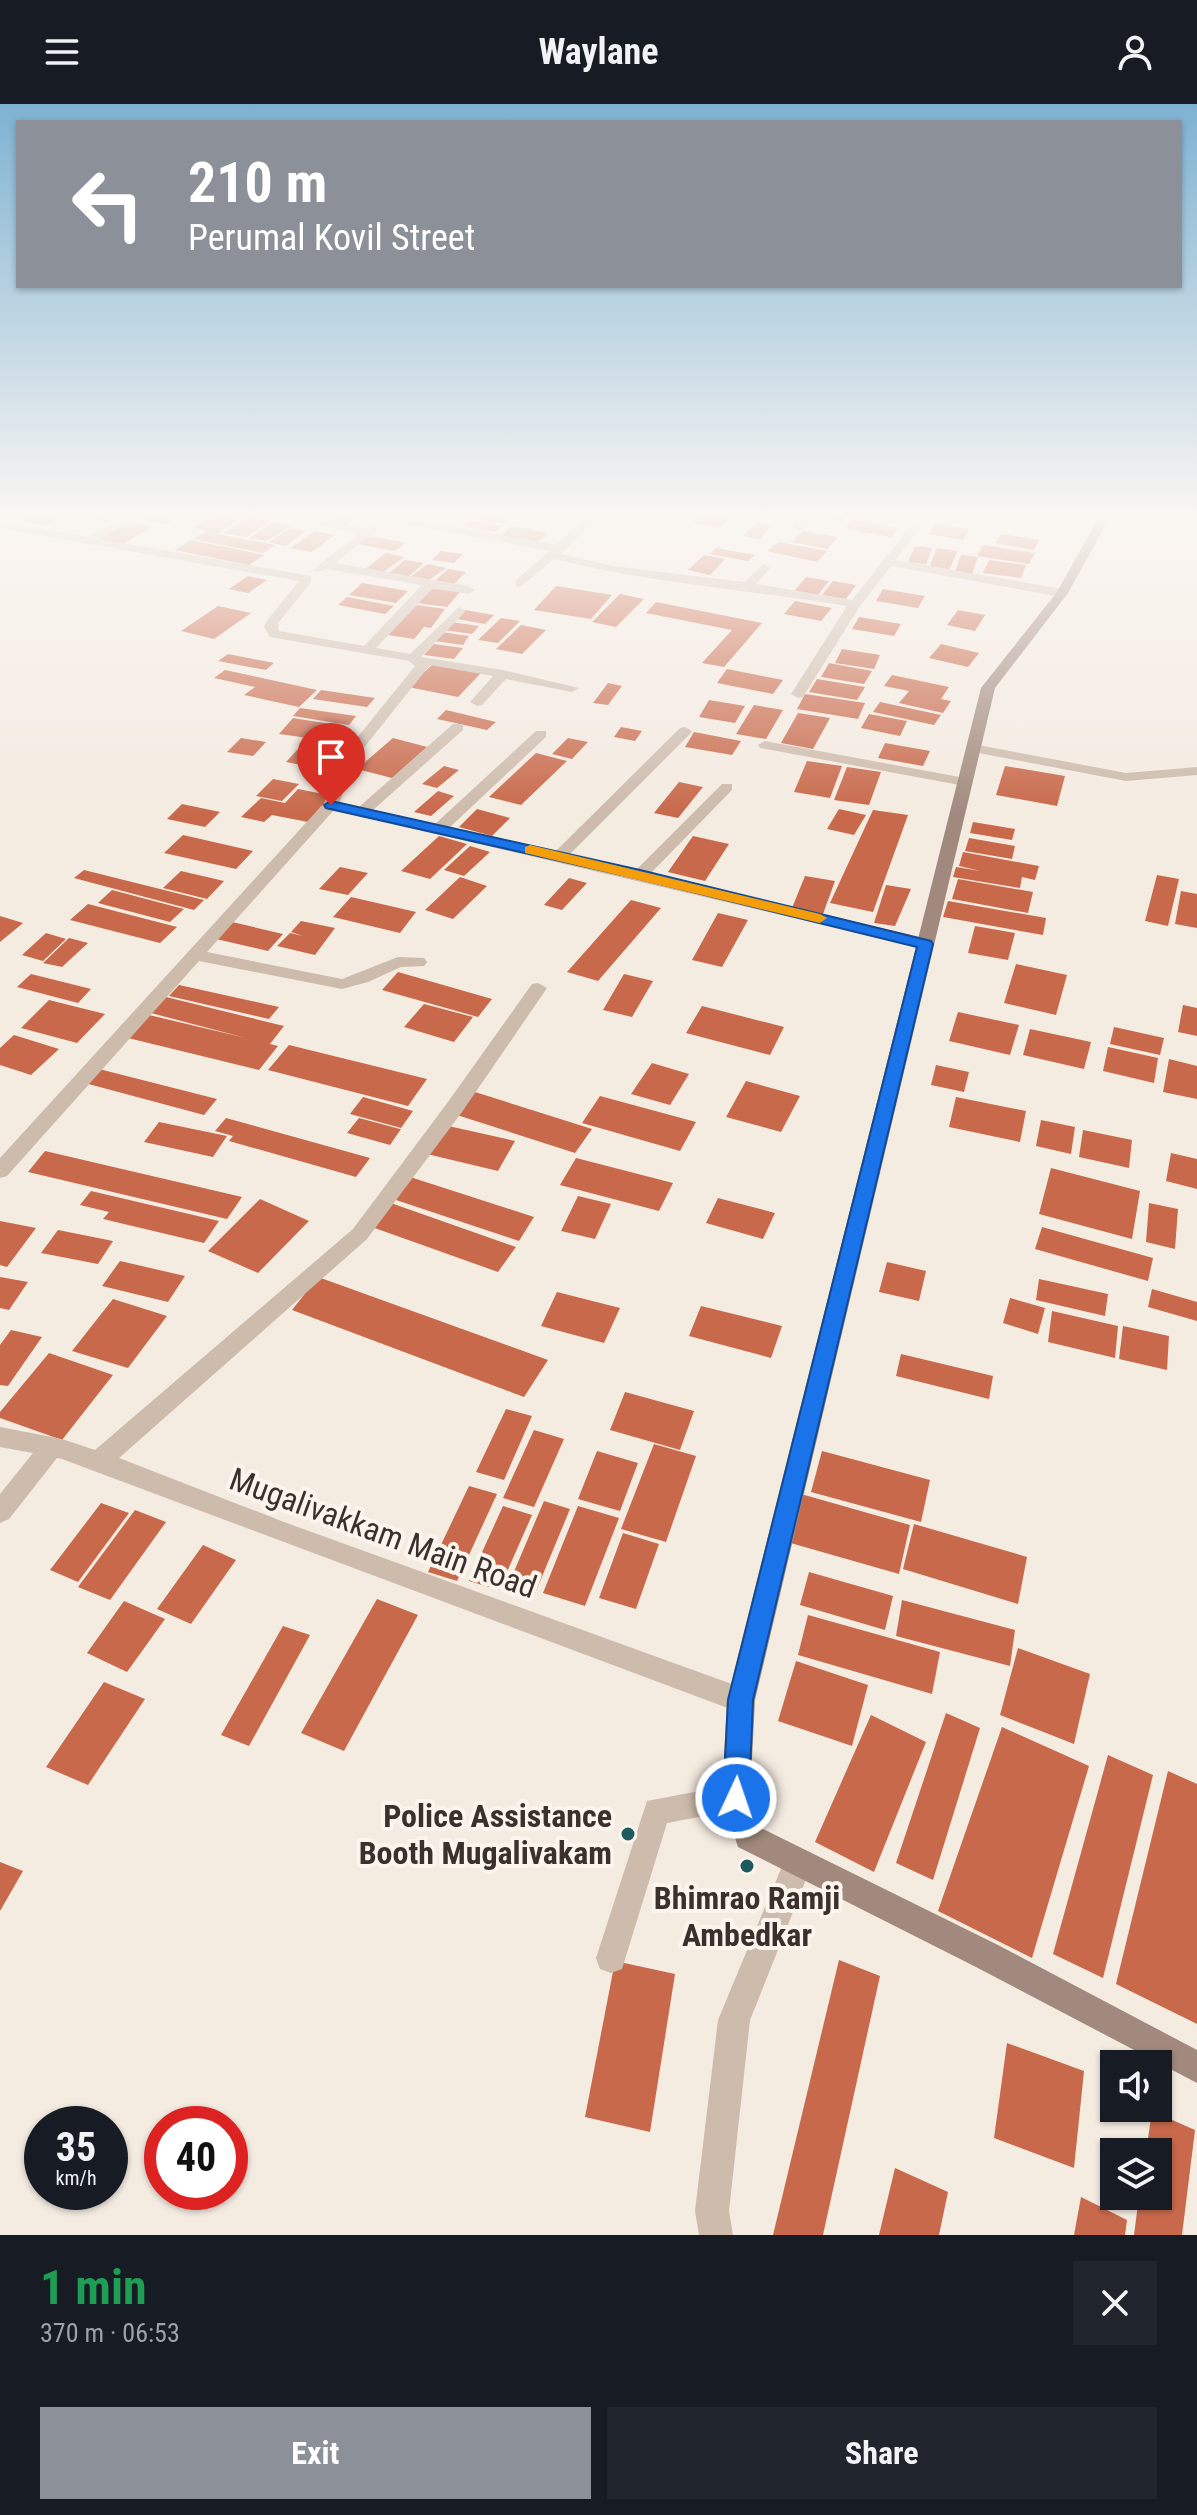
<!DOCTYPE html>
<html lang="en">
<head>
<meta charset="utf-8">
<style>
	body { margin:0; font-family:"Roboto Condensed",sans-serif; background:#20242c; color:#f1f3f6; height:100vh; display:flex; flex-direction:column; font-size:30px; white-space:nowrap }
	* { box-sizing:border-box; margin:0 }
	p { font-size:26px; color:#9ea1a6 }
	.icon { flex:none; width:44px; height:44px; fill:none; stroke:currentColor; stroke-width:2; stroke-linecap:round; stroke-linejoin:round }
	.map { position:relative; height:2131px; overflow:hidden }
	.details { display:flex; flex-direction:column; background:#171b24; flex:1 }
	.details>* { flex:none }
	.top-card { position:absolute; left:16px; top:16px; width:1166px; height:168px; border-radius:0px; box-shadow:0 2px 6px #0004; background:#8c9099; color:#fff; overflow:hidden }
	.controls { position:absolute; left:1100px; top:1946px; display:grid; gap:16px }
	.controls a { display:grid; place-items:center; width:72px; height:72px; border-radius:0px; background:#171b24; box-shadow:0 2px 6px #0004; font-size:40px }
	.speed { position:absolute; left:24px; top:2002px; display:flex; gap:16px; font-size:40px; font-weight:700; text-align:center }
	.speed>* { display:grid; place-content:center; width:104px; height:104px; border-radius:50%; background:#171b24; box-shadow:0 2px 6px #0004; line-height:1 }
	.speed small { font-size:20px; font-weight:400 }
	.speed .limit { border:12px solid #d22; background:#fff; color:#111 }
	.pin { position:absolute; display:grid; place-items:center; width:68px; height:68px; color:#fff; margin:-82px -34px; border-radius:50% 50% 50% 0; rotate:-45deg; box-shadow:0 0 8px #0007 }
	.pin .icon { rotate:45deg }
	.me { position:absolute; width:88px; margin:-44px; rotate:3deg; stroke-linejoin:round; filter:drop-shadow(0 0 6px #0008) }
	.turn { display:flex; align-items:center; gap:28px; height:168px; padding:0 40px; font-size:36px }
	.turn .icon { width:104px; height:104px; stroke-width:2.5 }
	.turn b { display:block; font-size:56px; line-height:68px }
	.round { display:grid; place-items:center; flex:none; width:84px; height:84px; border-radius:0px; background:#20242c }
	.headline { display:flex; align-items:center; justify-content:space-between; height:136px; padding:0 40px }
	h1 { font-size:48px; font-weight:700; line-height:60px; color:#1e9e55 }
	.cta { display:flex; gap:16px; margin-top:auto; padding:16px 40px }
	.cta a { flex:1; height:92px; border-radius:0px; background:#8c9099; color:#fff; font-size:32px; font-weight:700; line-height:92px; text-align:center }
	.cta a+a { background:#20242c; color:#f1f3f6 }
	header { display:flex; justify-content:space-between; align-items:center; height:104px; padding:0 40px; background:#171b24; font-size:36px; font-weight:700 }
	.map>svg:first-child { display:block }
</style>
</head>
<body>
<header><svg class="icon" aria-label="menu" viewBox="0 0 24 24"><path d="M4 6h16M4 12h16M4 18h16"/></svg>Waylane<svg class="icon" aria-label="person" viewBox="0 0 24 24"><circle cx="12" cy="8" r="4"/><path d="M4 21q1-7 8-7t8 7"/></svg></header>
<div class="map">
<svg width="1197" height="2131" viewBox="0 0 1197 2131">
	<rect width="100%" height="100%" fill="#f4ebe1"/>
	<!-- building -->
	<g fill="#c8694b">
		<path d="M28 411H64L45 422 19 416Z"/>
		<path d="M79 411H118L106 418Z"/>
		<path d="M140 411H165L176 414 165 421 135 414Z"/>
		<path d="M215 411 244 412 216 430 275 441 263 449 193 435 207 427 194 424Z"/>
		<path d="M334 411H361L347 421 326 417Z"/>
		<path d="M473 411H516L504 420 470 414Z"/>
		<path d="M700 411H733L720 424 692 419Z"/>
		<path d="M810 411H846L842 418Z"/>
		<path d="M251 412 272 416 246 433 224 429Z"/>
		<path d="M471 416 503 422 495 428 463 422Z"/>
		<path d="M854 416 898 424 891 433 846 425Z"/>
		<path d="M128 418 152 423 123 440 98 435Z"/>
		<path d="M273 418 291 422 267 437 249 434Z"/>
		<path d="M757 419 772 421 759 435 743 432Z"/>
		<path d="M936 420 969 425 963 436 929 430Z"/>
		<path d="M512 422 549 429 536 439 500 432Z"/>
		<path d="M291 424 306 427 285 442 269 438Z"/>
		<path d="M315 427 335 431 311 448 290 444Z"/>
		<path d="M803 427 838 433 827 445 792 438Z"/>
		<path d="M1001 430 1039 436 1034 446 995 439Z"/>
		<path d="M366 431 406 439 394 447 353 439Z"/>
		<path d="M191 436 264 451 249 461 175 446Z"/>
		<path d="M779 438 827 447 817 458 767 447Z"/>
		<path d="M983 441 1035 449 1029 460 977 452Z"/>
		<path d="M915 442 932 444 926 460 908 458Z"/>
		<path d="M716 444 755 451 748 457 710 450Z"/>
		<path d="M937 444 957 447 949 467 929 464Z"/>
		<path d="M441 447 463 450 454 459 432 456Z"/>
		<path d="M386 449 404 453 381 470 363 467Z"/>
		<path d="M704 451 725 455 710 471 688 466Z"/>
		<path d="M961 451 978 453 972 470 955 468Z"/>
		<path d="M405 456 424 459 408 473 388 470Z"/>
		<path d="M989 456 1026 461 1021 474 983 469Z"/>
		<path d="M428 460 446 464 429 476 410 473Z"/>
		<path d="M448 465 466 468 454 480 435 477Z"/>
		<path d="M248 472 267 476 248 489 229 485Z"/>
		<path d="M806 473 829 477 817 492 794 487Z"/>
		<path d="M833 477 856 481 846 495 822 491Z"/>
		<path d="M362 479 408 487 396 499 349 491Z"/>
		<path d="M556 482 612 491 591 515 534 506Z"/>
		<path d="M429 484 460 488 447 503 416 499Z"/>
		<path d="M883 485 925 492 918 504 876 497Z"/>
		<path d="M620 490 644 495 616 523 592 518Z"/>
		<path d="M347 493 394 502 385 510 338 501Z"/>
		<path d="M795 497 832 504 821 517 784 510Z"/>
		<path d="M656 498 762 519 724 563 702 559 732 526 646 509Z"/>
		<path d="M417 501 445 505 431 524 424 523 414 535 388 531Z"/>
		<path d="M218 502 251 509 214 535 181 527Z"/>
		<path d="M465 506 494 511 485 520 457 515Z"/>
		<path d="M958 506 985 511 975 527 947 521Z"/>
		<path d="M859 513 901 520 894 532 852 525Z"/>
		<path d="M501 514 520 517 498 539 478 536Z"/>
		<path d="M451 518 479 522 472 530 444 526Z"/>
		<path d="M521 521 546 526 522 550 496 545Z"/>
		<path d="M441 528 469 532 463 541 434 537Z"/>
		<path d="M434 540 463 544 454 555 424 551Z"/>
		<path d="M941 540 979 549 968 563 929 554Z"/>
		<path d="M842 545 880 551 874 565 835 559Z"/>
		<path d="M228 550 274 559 266 566 218 557Z"/>
		<path d="M829 559 872 567 864 580 821 573Z"/>
		<path d="M433 560 481 569 458 593 408 583Z"/>
		<path d="M727 565 783 576 773 590 717 579Z"/>
		<path d="M225 566 317 586 299 603 244 591 255 583 214 574Z"/>
		<path d="M892 571 949 583 941 595 951 597 943 609 899 599 909 587 884 582Z"/>
		<path d="M817 575 865 583 857 596 809 588Z"/>
		<path d="M608 579 622 582 608 601 593 599Z"/>
		<path d="M321 586 375 594 367 603 313 595Z"/>
		<path d="M805 590 865 599 858 615 797 605Z"/>
		<path d="M709 596 745 602 735 619 699 613Z"/>
		<path d="M880 598 941 611 934 621 873 608Z"/>
		<path d="M754 601 783 606 766 635 736 630Z"/>
		<path d="M300 604 356 612 349 621 293 612Z"/>
		<path d="M446 606 496 618 487 626 437 615Z"/>
		<path d="M798 609 830 614 813 645 781 639Z"/>
		<path d="M869 610 907 617 900 632 861 624Z"/>
		<path d="M293 614 343 622 330 637 279 630Z"/>
		<path d="M621 623 642 627 635 637 614 633Z"/>
		<path d="M694 628 741 637 732 651 685 643Z"/>
		<path d="M241 634 266 638 253 652 227 648Z"/>
		<path d="M393 634 427 643 392 674 357 665Z"/>
		<path d="M568 634 588 638 572 655 552 650Z"/>
		<path d="M885 639 930 647 923 662 878 654Z"/>
		<path d="M299 644 324 649 311 663 286 658Z"/>
		<path d="M536 649 567 657 521 701 489 693Z"/>
		<path d="M807 657 842 662 830 694 794 688Z"/>
		<path d="M444 662 459 666 437 684 422 680Z"/>
		<path d="M1005 662 1065 672 1057 702 996 691Z"/>
		<path d="M847 663 881 668 869 701 834 696Z"/>
		<path d="M273 675 299 680 282 697 256 692Z"/>
		<path d="M679 678 703 683 678 714 654 709Z"/>
		<path d="M298 685 333 692 308 718 272 711 264 718 241 713 261 694 285 699Z"/>
		<path d="M438 687 454 692 431 712 414 708Z"/>
		<path d="M182 700 220 708 205 723 167 715Z"/>
		<path d="M477 705 510 714 492 732 459 723Z"/>
		<path d="M839 705 866 711 854 731 827 725Z"/>
		<path d="M873 706 908 711 873 808 830 799Z"/>
		<path d="M973 718 1015 725 1012 736 970 729Z"/>
		<path d="M183 731 253 747 236 765 164 749Z"/>
		<path d="M439 732 467 740 430 775 401 767Z"/>
		<path d="M693 732 729 740 705 777 668 768Z"/>
		<path d="M969 734 1015 742 1012 755 965 747Z"/>
		<path d="M470 742 490 748 464 772 444 766Z"/>
		<path d="M963 748 1039 762 1035 776 1022 773 1020 784 953 773 956 763 981 767 959 762Z"/>
		<path d="M340 763 368 769 348 791 319 785Z"/>
		<path d="M84 766 204 796 194 806 74 774Z"/>
		<path d="M181 767 224 777 207 795 163 784Z"/>
		<path d="M1157 771 1179 775 1168 822 1145 817Z"/>
		<path d="M805 772 835 777 823 810 792 804Z"/>
		<path d="M460 773 487 782 453 815 425 806Z"/>
		<path d="M569 774 587 779 562 806 544 801Z"/>
		<path d="M958 775 1033 788 1028 809 952 795Z"/>
		<path d="M886 781 911 785 895 822 874 819Z"/>
		<path d="M112 786 184 805 170 818 98 799Z"/>
		<path d="M1181 787 1197 790V824L1175 820Z"/>
		<path d="M351 793 416 808 400 829 333 813Z"/>
		<path d="M631 796 661 804 598 877 567 868Z"/>
		<path d="M948 797 1046 814 1043 831 943 813Z"/>
		<path d="M88 800 177 823 160 839 70 816Z"/>
		<path d="M718 809 748 816 722 863 692 856Z"/>
		<path d="M0 812 23 819 0 838Z"/>
		<path d="M228 817 283 830 268 847 212 834Z"/>
		<path d="M301 817 335 824 315 851 277 842 290 829 303 832 291 828Z"/>
		<path d="M975 822 1015 829 1008 856 968 849Z"/>
		<path d="M46 829 66 835 43 857 22 851Z"/>
		<path d="M69 834 88 839 62 863 43 859Z"/>
		<path d="M1016 860 1067 871 1056 911 1004 899Z"/>
		<path d="M398 868 492 895 478 913 382 886Z"/>
		<path d="M31 870 91 885 78 899 17 883Z"/>
		<path d="M624 870 653 877 632 913 603 906Z"/>
		<path d="M179 881 279 903 269 915 169 892Z"/>
		<path d="M166 893 284 922 270 940 278 942 259 966 128 934 149 911 246 934 151 909Z"/>
		<path d="M49 896 105 910 77 939 21 924Z"/>
		<path d="M424 900 473 913 454 938 404 923Z"/>
		<path d="M1183 901 1197 904V932L1178 928Z"/>
		<path d="M702 902 784 923 770 951 686 929Z"/>
		<path d="M958 908 1019 921 1010 951 949 937Z"/>
		<path d="M1114 923 1164 934 1160 951 1110 940Z"/>
		<path d="M1030 925 1091 938 1084 965 1023 951Z"/>
		<path d="M14 931 59 945 31 971 0 961V944Z"/>
		<path d="M289 941 427 975 408 1002 268 966Z"/>
		<path d="M1108 943 1158 954 1154 979 1103 967Z"/>
		<path d="M1169 955 1197 962V995L1163 988Z"/>
		<path d="M652 959 689 970 670 1001 631 990Z"/>
		<path d="M936 961 969 968 964 988 931 981Z"/>
		<path d="M95 964 217 995 204 1011 81 978Z"/>
		<path d="M746 977 800 992 781 1028 726 1013Z"/>
		<path d="M475 988 592 1025 575 1049 457 1011Z"/>
		<path d="M600 992 696 1018 680 1047 582 1019Z"/>
		<path d="M363 993 413 1007 401 1024 350 1010Z"/>
		<path d="M956 993 1026 1007 1020 1038 949 1023Z"/>
		<path d="M226 1014 370 1054 356 1073 229 1037 233 1032 215 1027Z"/>
		<path d="M359 1014 400 1025H401L390 1041 347 1029Z"/>
		<path d="M1041 1016 1075 1023 1071 1050 1036 1042Z"/>
		<path d="M159 1018 227 1032 213 1053 144 1038Z"/>
		<path d="M444 1021 515 1037 498 1067 427 1050Z"/>
		<path d="M1083 1026 1132 1036 1129 1064 1079 1053Z"/>
		<path d="M45 1047 242 1093 227 1115 28 1068Z"/>
		<path d="M1171 1049 1197 1055V1085L1166 1077Z"/>
		<path d="M576 1054 673 1079 659 1107 560 1081Z"/>
		<path d="M1051 1064 1140 1087 1132 1135 1039 1110Z"/>
		<path d="M407 1072 534 1113 519 1137 390 1094Z"/>
		<path d="M91 1087 219 1117 204 1139 103 1115 109 1108 80 1101Z"/>
		<path d="M578 1092 611 1100 595 1135 561 1127Z"/>
		<path d="M718 1094 775 1109 763 1135 706 1119Z"/>
		<path d="M260 1095 309 1117 258 1169 208 1147Z"/>
		<path d="M388 1098 516 1143 498 1168 369 1122Z"/>
		<path d="M1149 1099 1178 1105 1175 1145 1146 1138Z"/>
		<path d="M0 1117 36 1124 7 1163 0 1161Z"/>
		<path d="M1042 1123 1153 1154 1148 1177 1035 1145Z"/>
		<path d="M58 1126 113 1137 98 1160 41 1149Z"/>
		<path d="M120 1157 185 1172 168 1198 102 1182Z"/>
		<path d="M887 1158 926 1167 919 1197 879 1188Z"/>
		<path d="M0 1173 28 1178 9 1206 0 1204Z"/>
		<path d="M318 1173 548 1256 524 1293 292 1206Z"/>
		<path d="M1039 1175 1108 1190 1105 1212 1036 1196Z"/>
		<path d="M1152 1185 1197 1198V1217L1148 1203Z"/>
		<path d="M557 1188 620 1204 604 1239 541 1222Z"/>
		<path d="M1010 1194 1045 1204 1038 1230 1003 1219Z"/>
		<path d="M113 1195 167 1212 128 1264 72 1247Z"/>
		<path d="M701 1202 782 1222 771 1254 689 1232Z"/>
		<path d="M1052 1207 1118 1222 1115 1254 1048 1238Z"/>
		<path d="M1123 1222 1169 1232 1167 1266 1119 1255Z"/>
		<path d="M11 1226 42 1233 8 1282 0 1281V1241Z"/>
		<path d="M49 1249 113 1271 62 1336 0 1314V1308Z"/>
		<path d="M901 1250 993 1272 989 1295 896 1272Z"/>
		<path d="M625 1288 694 1307 680 1346 610 1326Z"/>
		<path d="M506 1305 532 1312 504 1376 476 1368Z"/>
		<path d="M534 1326 564 1335 534 1403 503 1394Z"/>
		<path d="M654 1340 696 1352 666 1438 621 1425Z"/>
		<path d="M597 1347 638 1359 620 1407 578 1395Z"/>
		<path d="M822 1347 930 1376 921 1418 811 1388Z"/>
		<path d="M469 1382 497 1390 457 1477 428 1468Z"/>
		<path d="M801 1390 910 1421 899 1470 787 1438Z"/>
		<path d="M544 1397 570 1405 534 1492 507 1484Z"/>
		<path d="M101 1399 129 1409 78 1478 50 1466Z"/>
		<path d="M503 1402 532 1411 499 1486 469 1477Z"/>
		<path d="M578 1402 619 1414 585 1502 543 1489Z"/>
		<path d="M135 1406 166 1418 110 1496 78 1483Z"/>
		<path d="M914 1420 1027 1453 1018 1500 903 1465Z"/>
		<path d="M623 1429 659 1440 636 1505 599 1494Z"/>
		<path d="M203 1441 236 1456 191 1520 157 1505Z"/>
		<path d="M809 1468 893 1492 885 1526 800 1501Z"/>
		<path d="M377 1495 418 1511 344 1647 301 1629Z"/>
		<path d="M902 1496 1015 1526 1010 1562 896 1532Z"/>
		<path d="M124 1497 165 1515 127 1568 87 1549Z"/>
		<path d="M808 1511 940 1548 932 1590 798 1551Z"/>
		<path d="M283 1522 310 1531 249 1642 221 1631Z"/>
		<path d="M1018 1544 1090 1570 1074 1640 1000 1611Z"/>
		<path d="M796 1557 868 1581 852 1642 778 1617Z"/>
		<path d="M104 1578 145 1595 88 1681 46 1663Z"/>
		<path d="M946 1609 980 1624 933 1776 896 1759Z"/>
		<path d="M871 1611 926 1638 874 1768 815 1738Z"/>
		<path d="M1002 1623 1089 1662 1032 1854 938 1807Z"/>
		<path d="M1108 1651 1153 1671 1103 1874 1053 1850Z"/>
		<path d="M1168 1667 1197 1680V1920L1116 1880Z"/>
		<path d="M0 1758 23 1767 0 1807Z"/>
		<path d="M839 1856 880 1872 823 2131H773Z"/>
		<path d="M615 1857 675 1870 650 2028 585 2013Z"/>
		<path d="M1007 1939 1084 1967 1074 2064 994 2034Z"/>
		<path d="M1152 2007 1195 2026 1182 2131H1134L1139 2092H1158V2048H1146Z"/>
		<path d="M895 2064 948 2088 939 2131H879Z"/>
		<path d="M1081 2093 1127 2116 1125 2131H1074Z"/>
	</g>
	<g fill="none" stroke-linecap="round" stroke-linejoin="round">
		<!-- street -->
		<g fill="#cdbbac" fill-rule="evenodd">
			<path d="M128 411H142L100 435 311 472V478L278 519 279 527 364 542 422 481 327 465 316 468 314 465 358 430 271 411H296L365 424 382 411H396L556 441 588 411H600L561 450 613 462 744 478 764 460 770 464 756 480 852 496 919 411H930L896 456 1062 485 1068 489 1062 493 891 462 860 502 803 593 798 594 791 590 847 502C750 486 650 479 554 455L520 483 516 482V476L550 447 389 417 335 459 469 482 475 486 469 490 433 484 376 544 410 550 459 503 465 507 463 510 421 553 503 566 579 584 572 588 506 575 482 601 477 602 470 598 493 572 430 561 354 656 340 698 359 703 453 620H463V626L373 706 435 720 536 627H546V633L450 723 556 747 680 624 685 623 692 627 690 630 570 750 637 765 722 680H732V686L651 769 932 836 934 840 926 845 334 706 207 848 342 875 398 853 424 854 427 858 424 862 401 863 368 878 342 885 199 857 7 1072 0 1074V1054L324 699 340 655 415 562 409 557 270 533 264 523 266 518 299 477 0 424V418L88 433Z"/>
			<path d="M798 411H809L803 425 799 426 793 423Z"/>
			<path d="M765 637 965 674 972 678 965 682 760 644 758 641Z"/>
			<path d="M973 640 1126 669 1197 663V671L1126 677 968 647 966 644Z"/>
			<path d="M538 879 547 884 462 1008 367 1135 119 1354 284 1418 751 1587 755 1596 751 1605 741 1609 62 1355 57 1354 9 1415 0 1419V1390L33 1349 0 1343V1323L62 1335 95 1346 353 1125 448 998 532 880Z"/>
			<path d="M736 1680 746 1684 750 1694 746 1704 667 1719 622 1865 611 1869 600 1865 596 1854 647 1697Z"/>
			<path d="M798 1743 808 1748 813 1758 750 1916 729 2107 733 2131H699L695 2107 718 1916 788 1748Z"/>
		</g>
		<!-- secondary -->
		<path fill="#a18a7d" fill-rule="evenodd" d="M1100 411H1111L1068 489 995 584 755 1596 750 1694 759 1723 996 1840 1197 1946V1979L974 1862 738 1743 722 1694 727 1596 981 584 1057 488Z"/>
	</g>
	<!-- sky -->
	<linearGradient id="sky" x2="0" y2="1"><stop stop-color="#7eb2d2"/><stop offset="0.58" stop-color="#faf6f2"/><stop offset="1" stop-color="#faf6f2" stop-opacity="0"/></linearGradient>
	<rect width="1197" height="710" fill="url(#sky)"/>
	<!-- route -->
	<path fill="#1a73e8" stroke="#114b97" stroke-width="2" d="M331 697 640 766 931 837 933 840 753 1596 749 1694 745 1703 736 1707 726 1703 723 1694 728 1596 917 843 640 775 326 704 324 701Z"/>
	<!-- slow -->
	<path fill="#f59e0b" d="M530 741 820 810 827 814 820 819 525 749V743Z"/>
	<!-- markers -->
	<g fill="#1f5a5e" stroke="#fbf5ee" stroke-width="3">
		<circle cx="628" cy="1730" r="8"/>
		<circle cx="747" cy="1762" r="8"/>
	</g>
	<g text-anchor="middle" dominant-baseline="central" stroke-width="8" stroke-linejoin="round" paint-order="stroke">
		<!-- near-street labels -->
		<g font-size="32" fill="#3b302b" stroke="#fbf5ee">
			<text transform="translate(383 1429) rotate(20)">Mugalivakkam Main Road</text>
		</g>
		<!-- near-poi labels -->
		<g font-size="32" font-weight="bold" fill="#3b302b" stroke="#fbf5ee" text-anchor="end">
			<text x="612" y="1712">Police Assistance<tspan x="612" dy="37">Booth Mugalivakam</tspan></text>
			<text x="747" y="1794" text-anchor="middle">Bhimrao Ramji<tspan x="747" dy="37">Ambedkar</tspan></text>
		</g>
	</g>
</svg>
<div class="controls">
<a><svg class="icon" aria-label="sound" viewBox="0 0 24 24"><path d="M4 9h4l5-4v14l-5-4H4zM17 9q2 3 0 6"/></svg></a>
<a><svg class="icon" aria-label="layers" viewBox="0 0 24 24"><path d="M12 4l9 5-9 5-9-5zM3 14l9 5 9-5"/></svg></a>
</div>
<div class="speed"><div>35<small>km/h</small></div><div class="limit">40</div></div>
<div class="pin" style="left:331px;top:701px;background:#d93025"><svg class="icon" aria-label="arrive" viewBox="0 0 24 24"><path d="M6 21V4h12l-3 4 3 4H6"/></svg></div>
<svg class="me" style="left:736px;top:1694px" viewBox="-20 -20 40 40"><circle r="17" fill="#1a73e8" stroke="#fff" stroke-width="3"/><path d="M0-11L8 9 0 5-8 9z" fill="#fff"/></svg>
<div class="top-card">
<div class="turn"><svg class="icon" aria-label="left" viewBox="0 0 24 24"><path d="M17 20v-9H6M10 6l-5 5 5 5"/></svg><div><b>210 m</b>Perumal Kovil Street</div></div>
</div>
</div>
<section class="details">
<div class="headline"><div><h1>1 min</h1><p>370 m · 06:53</p></div><a class="round"><svg class="icon" aria-label="close" viewBox="0 0 24 24"><path d="M6 6l12 12M18 6L6 18"/></svg></a></div>
<div class="cta"><a>Exit</a><a>Share</a></div>
</section>
</body>
</html>
